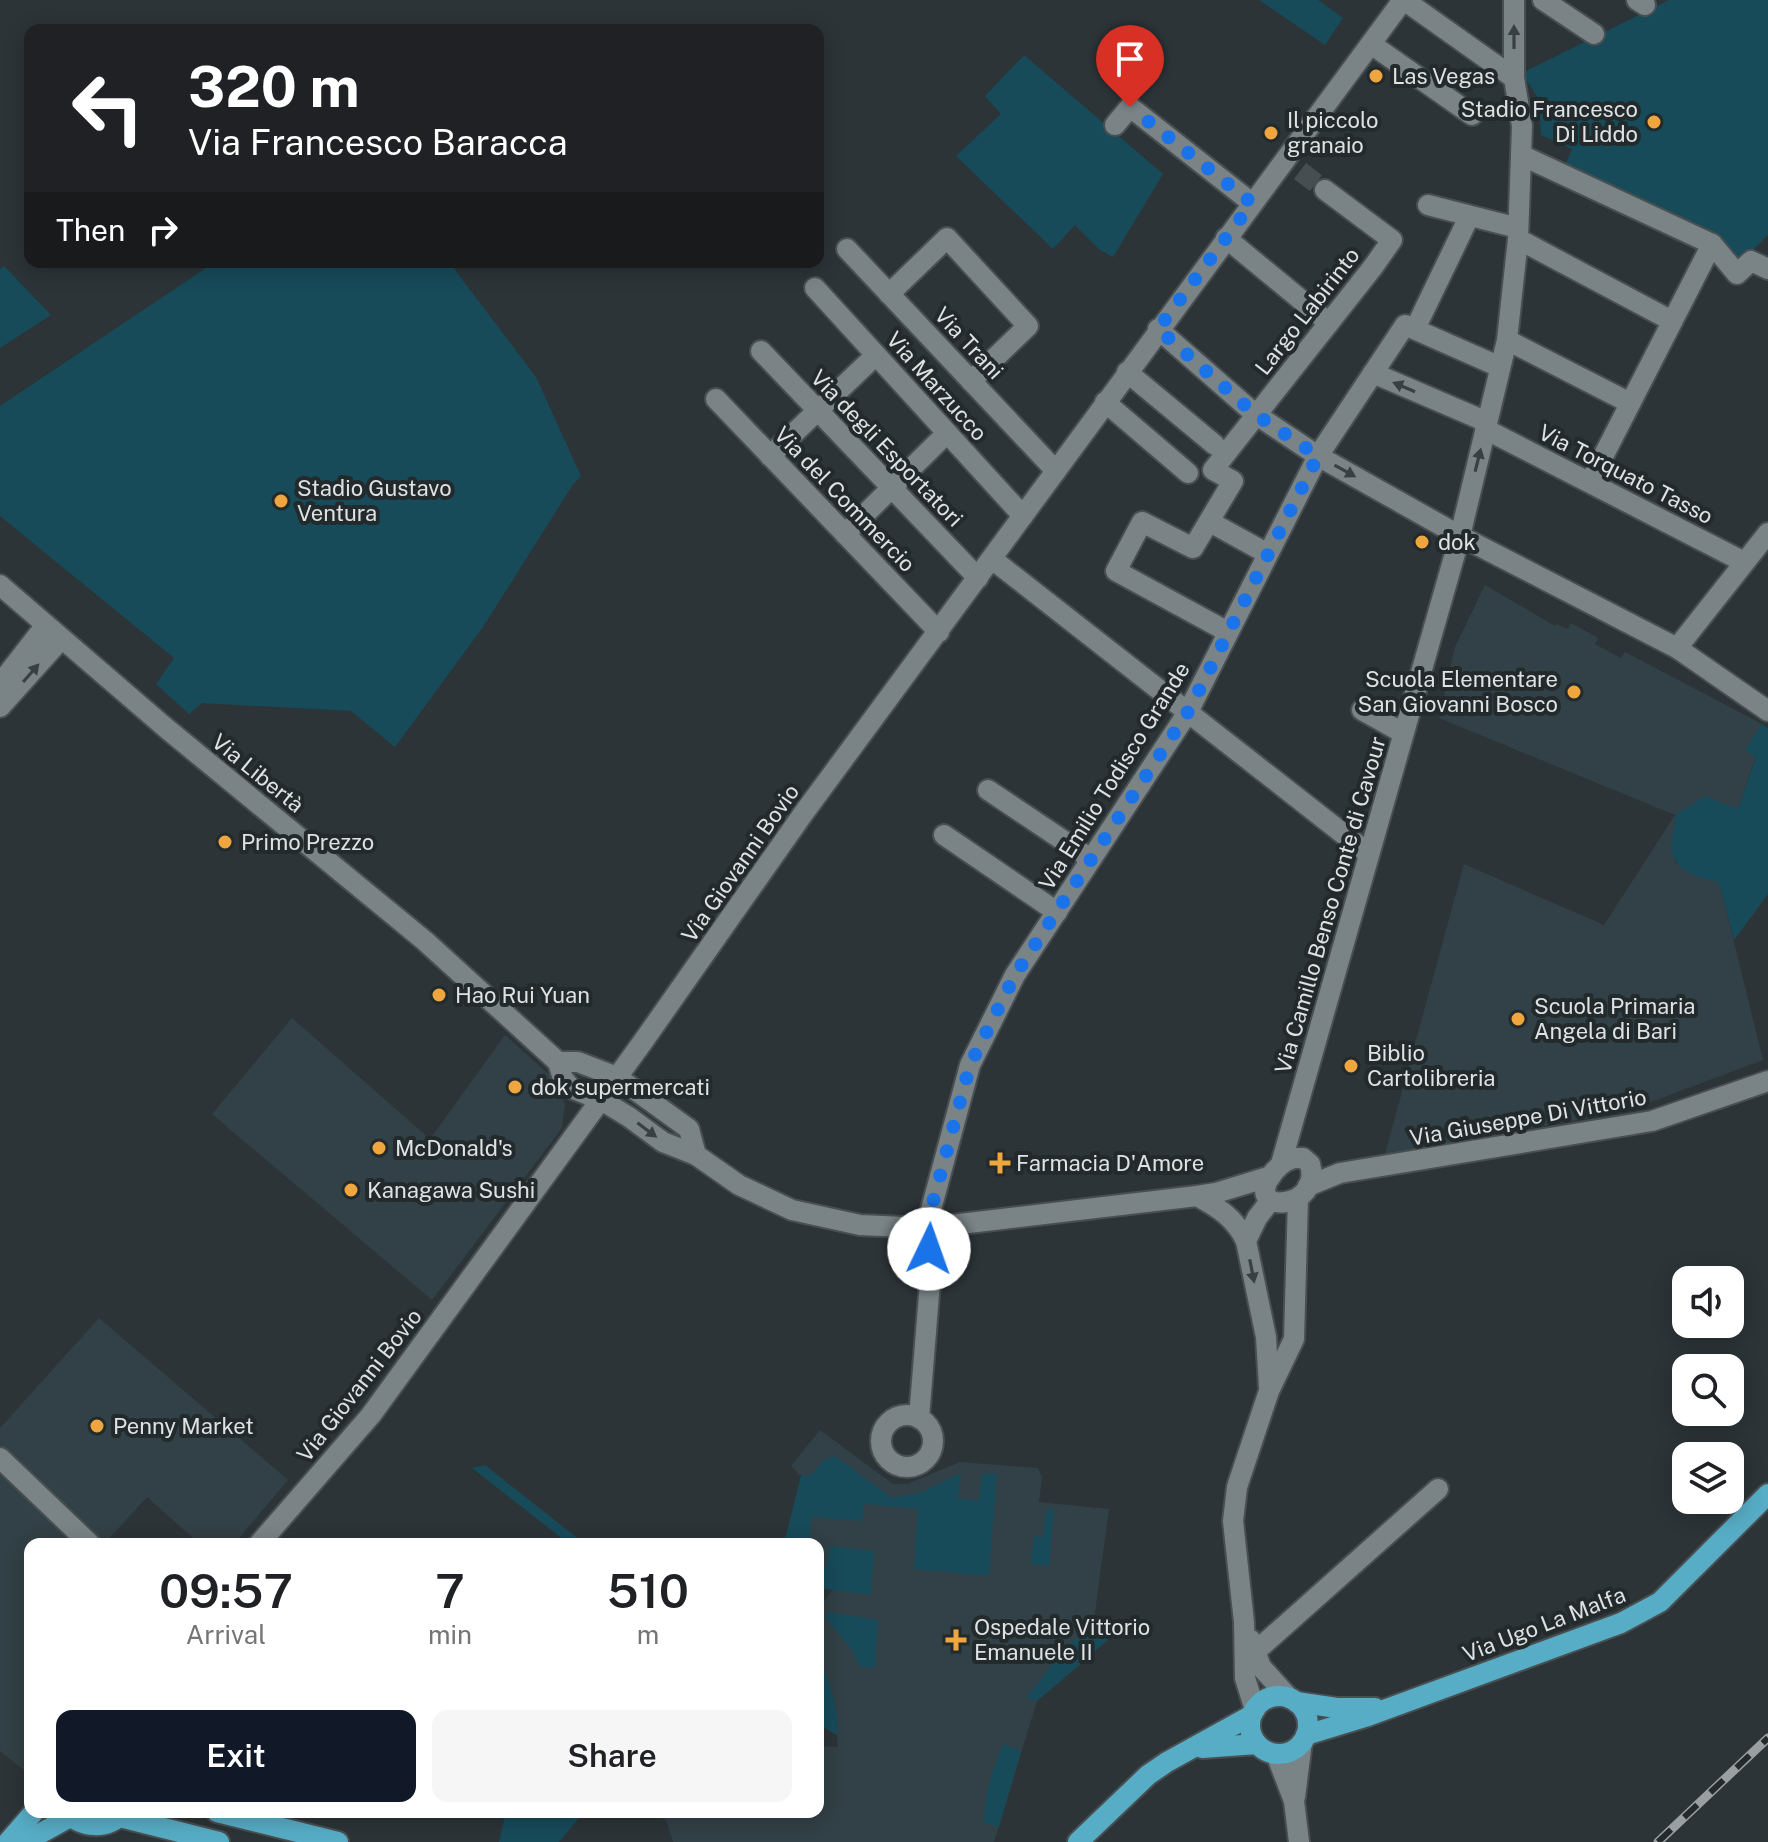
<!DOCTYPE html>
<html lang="en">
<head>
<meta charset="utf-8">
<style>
	body { margin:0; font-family:"Public Sans",sans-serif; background:#f6f6f6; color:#202124; height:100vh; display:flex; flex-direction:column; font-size:30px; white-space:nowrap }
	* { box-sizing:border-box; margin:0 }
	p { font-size:26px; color:#757577 }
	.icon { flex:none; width:44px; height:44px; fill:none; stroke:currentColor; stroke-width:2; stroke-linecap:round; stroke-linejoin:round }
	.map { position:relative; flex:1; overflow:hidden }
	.side { position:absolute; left:24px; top:1538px; width:800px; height:280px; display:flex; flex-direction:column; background:#fff; border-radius:16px; box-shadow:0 4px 20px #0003 }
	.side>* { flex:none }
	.guide { position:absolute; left:24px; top:24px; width:800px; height:244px; border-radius:16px; box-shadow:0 4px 20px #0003; background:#202124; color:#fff; overflow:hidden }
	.buttons { position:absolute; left:1672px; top:1266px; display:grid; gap:16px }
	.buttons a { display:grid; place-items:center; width:72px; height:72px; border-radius:16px; background:#fff; box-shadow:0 4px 20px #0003; font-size:40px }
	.pin { position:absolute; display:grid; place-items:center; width:68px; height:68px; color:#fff; margin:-82px -34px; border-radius:50% 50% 50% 0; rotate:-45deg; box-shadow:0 0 8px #0007 }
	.pin .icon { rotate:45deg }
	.me { position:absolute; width:88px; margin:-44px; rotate:3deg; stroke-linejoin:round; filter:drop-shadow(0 0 6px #0008) }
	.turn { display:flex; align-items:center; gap:28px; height:168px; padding:0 32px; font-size:36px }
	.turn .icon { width:104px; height:104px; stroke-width:2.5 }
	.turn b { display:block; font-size:56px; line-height:68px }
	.then { display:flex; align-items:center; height:76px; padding:0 32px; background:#0003; gap:16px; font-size:30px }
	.eta { display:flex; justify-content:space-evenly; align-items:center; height:136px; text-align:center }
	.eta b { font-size:48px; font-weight:600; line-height:56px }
	.button { display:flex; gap:16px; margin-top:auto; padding:16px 32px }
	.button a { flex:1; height:92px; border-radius:16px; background:#111827; color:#fff; font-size:32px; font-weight:600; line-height:92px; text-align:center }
	.button a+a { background:#f6f6f6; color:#202124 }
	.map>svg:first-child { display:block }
</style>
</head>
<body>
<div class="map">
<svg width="1768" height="1842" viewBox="0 0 1768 1842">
	<rect width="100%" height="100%" fill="#2c3437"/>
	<!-- built -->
	<g fill="#324147">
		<path d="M1485 585 1555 626 1557 624 1568 629 1571 623 1598 638 1595 644 1621 658 1625 652 1762 724 1746 749 1756 756 1738 809 1676 826 1672 840 1675 862 1693 875 1719 881 1763 1060 1624 1112 1385 1154 1464 864 1604 925 1675 815 1439 718 1455 647Z"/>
		<path d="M292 1018 430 1139 505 1035 554 1079 565 1104 562 1128 432 1300 212 1114Z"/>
		<path d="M99 1318 288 1480 234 1544H200L147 1497 104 1544H98L0 1460V1428Z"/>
		<path d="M820 1430 893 1484H907L960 1462 1038 1468 1042 1477 1039 1502 1109 1509 1093 1627 1094 1653 1037 1701 994 1842H673L667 1822 655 1812H818V1746L838 1747 837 1735 818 1724V1610L832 1590 818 1588V1544H780L786 1536 801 1476 791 1466Z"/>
		<path d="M0 1472 75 1544H30L29 1774 0 1751Z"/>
	</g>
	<!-- green -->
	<g fill="#174b5a">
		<path d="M1259 0H1318L1343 18 1325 45Z"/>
		<path d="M1669 0H1768V235L1742 261 1721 240 1564 167 1572 149 1541 135 1539 100 1522 73Z"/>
		<path d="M1024 55 1163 174 1113 257 1100 250 1075 225 1053 249 956 156 1001 114 985 96Z"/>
		<path d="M215 262H449L536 377 581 476 572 486 483 627 395 747 351 711 202 703 189 714 156 684 174 658 0 516V406Z"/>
		<path d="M4 266 51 315 0 348V269Z"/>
		<path d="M1762 724 1768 729V894L1734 940 1719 882C1696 878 1668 870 1672 840 1673 831 1676 825 1675 815L1705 796 1738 809 1756 757 1745 750Z"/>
		<path d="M835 1456 892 1498 922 1492 961 1473 958 1498 979 1501 982 1474 997 1473 989 1576 914 1569 918 1509 864 1504 862 1521 812 1517 809 1542 791 1539 789 1544H780L786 1536 801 1476 811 1475 824 1460Z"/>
		<path d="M485 1465 585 1544H569L472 1468Z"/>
		<path d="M1046 1509 1054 1510 1049 1566 1031 1564 1034 1536 1043 1537Z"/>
		<path d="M830 1546 874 1551 871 1595 818 1588V1566L826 1567Z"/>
		<path d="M829 1612 878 1620 875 1668 860 1667 853 1651 826 1618Z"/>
		<path d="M1104 1624 1108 1640 1037 1701 1026 1698C1048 1672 1069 1633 1104 1624Z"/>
		<path d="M818 1660C830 1678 840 1714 837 1735L818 1724Z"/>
		<path d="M1004 1744 1021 1751 999 1827 984 1823C985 1793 991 1771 1004 1744Z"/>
		<path d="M506 1812H584L559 1842H499Z"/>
	</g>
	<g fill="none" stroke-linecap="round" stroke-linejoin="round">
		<!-- minor-tunnel -->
		<path stroke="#474e51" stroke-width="20" stroke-dasharray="20 10" stroke-linecap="butt" d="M1300 171 1325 190"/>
		<defs>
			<g id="minor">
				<path d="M1404 0 1514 78"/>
				<path d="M1543 0 1594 34"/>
				<path d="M1637 0 1645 5"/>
				<path d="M1371 44 1472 115"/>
				<path d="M1115 125 1130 107 1252 203"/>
				<path d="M1521 155 1712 244 1737 274 1751 261 1768 269"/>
				<path d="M1428 205 1518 228"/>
				<path d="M1226 238 1329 323"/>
				<path d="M1518 239 1672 321"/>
				<path d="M847 249 1056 471"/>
				<path d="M815 288 1023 516"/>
				<path d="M889 294 947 238 1028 326 971 381"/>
				<path d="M1158 329 1255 414 1318 456 1460 536 1677 648 1768 711"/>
				<path d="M1415 329 1469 217"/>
				<path d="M1507 340 1630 403"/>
				<path d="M761 351 978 578"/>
				<path d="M1127 372 1215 445"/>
				<path d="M1373 373 1487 422"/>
				<path d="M716 399 939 632"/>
				<path d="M1105 402 1188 473"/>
				<path d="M1485 429 1744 562"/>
				<path d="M770 456 876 355"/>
				<path d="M1590 482 1712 244"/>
				<path d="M1210 522 1268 554"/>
				<path d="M845 534 947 433"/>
				<path d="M992 559 1369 854"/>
				<path d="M0 585 166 728 425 941 558 1062 563 1079 571 1088 601 1100 629 1117 663 1142 696 1155 739 1185 792 1210 860 1225 926 1228 1197 1196 1216 1193 1271 1176"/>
				<path d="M1228 632 1116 571 1142 522 1193 548 1233 481 1213 470 1373 267 1392 240 1325 190"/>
				<path d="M1677 648 1768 533"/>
				<path d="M0 684 46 625"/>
				<path d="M0 707 61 639"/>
				<path d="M1362 710 1403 733"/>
				<path d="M988 790 1091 859"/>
				<path d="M944 835 1057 912"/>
				<path d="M558 1062H578L617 1077 689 1129 696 1155"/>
				<path d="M1294 1158H1303L1310 1164C1323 1210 1245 1215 1270 1177 1276 1168 1284 1161 1294 1158Z"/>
				<path d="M1281 1164 1460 536 1507 340 1518 239 1521 155 1522 126 1514 78V0"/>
				<path d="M1308 1186 1340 1173 1652 1121 1768 1081"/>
				<path d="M1197 1196C1219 1208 1235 1218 1246 1241"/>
				<path d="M1269 1387 1266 1337 1246 1241 1257 1218 1270 1201"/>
				<circle cx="907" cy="1441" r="26"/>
				<path d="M919 1418 931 1270 926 1228 970 1065 1015 975 1188 712 1318 456 1405 325 1500 367"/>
				<path d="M0 1458 90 1544"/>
				<path d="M259 1544 371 1415 642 1043 803 814 1403 0"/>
				<path d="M1251 1640 1261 1667 1289 1698"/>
				<path d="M1256 1651 1438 1489"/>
				<path d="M1255 1710 1245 1678 1244 1622 1233 1521 1237 1487 1269 1391 1294 1339 1298 1198"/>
				<path d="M1276 1754 1294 1801 1299 1842"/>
				<path d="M1295 1797 1302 1742"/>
			</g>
			<g id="major">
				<circle cx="1279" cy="1725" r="29"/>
				<path d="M1296 1702 1337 1708H1375"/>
				<path d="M1306 1735 1365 1717 1621 1623 1660 1602 1768 1494"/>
				<path d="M1202 1748 1257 1744"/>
				<path d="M66 1812C82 1829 108 1830 124 1812"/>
				<path d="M217 1812 338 1842"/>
				<path d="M120 1817 219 1842"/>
				<path d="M8 1842 34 1812"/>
				<path d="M25 1842 70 1817"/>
				<path d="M1078 1842 1148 1775 1167 1762 1252 1715"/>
			</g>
		</defs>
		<!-- minor casing -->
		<use href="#minor" stroke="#484f51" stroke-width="24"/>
		<!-- major casing -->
		<use href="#major" stroke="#484f51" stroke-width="24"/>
		<!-- minor -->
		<use href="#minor" stroke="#7a8487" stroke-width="20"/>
		<!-- major -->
		<use href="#major" stroke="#57adc6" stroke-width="20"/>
		<defs>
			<path id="rail" d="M1658 1842 1768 1738"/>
		</defs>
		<!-- rail casing -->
		<use href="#rail" stroke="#9aa0a2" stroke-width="9"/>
		<!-- rail -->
		<use href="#rail" stroke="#222a2c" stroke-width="6" stroke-dasharray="18" stroke-linecap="butt"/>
	</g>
	<!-- one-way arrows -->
	<defs><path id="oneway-solid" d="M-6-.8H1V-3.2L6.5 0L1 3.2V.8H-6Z" transform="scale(2)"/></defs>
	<g fill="#384043">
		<use href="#oneway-solid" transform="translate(1514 37) rotate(-90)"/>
		<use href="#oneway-solid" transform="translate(1404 387) rotate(-157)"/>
		<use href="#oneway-solid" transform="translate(1478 460) rotate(-76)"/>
		<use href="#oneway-solid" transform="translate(1345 471) rotate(29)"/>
		<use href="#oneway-solid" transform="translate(31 673) rotate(-49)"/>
		<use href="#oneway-solid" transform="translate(647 1130) rotate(37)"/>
		<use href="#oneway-solid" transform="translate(1252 1271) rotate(79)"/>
	</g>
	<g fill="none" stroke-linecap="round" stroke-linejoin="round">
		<!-- route -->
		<path stroke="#1a73e8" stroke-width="14" stroke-dasharray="0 25.2" d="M929 1249 926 1228 970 1065 1015 975 1188 712 1318 456 1255 414 1158 329 1252 203 1130 107"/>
	</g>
	<!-- markers -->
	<g fill="#f0a63f" stroke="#222a2c" stroke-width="3">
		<circle cx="1376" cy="76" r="8"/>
		<circle cx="1654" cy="122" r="8"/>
		<circle cx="1271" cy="133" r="8"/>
		<circle cx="281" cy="501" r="8"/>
		<circle cx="1422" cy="542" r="8"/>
		<circle cx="1574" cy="692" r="8"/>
		<circle cx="225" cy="842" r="8"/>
		<circle cx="439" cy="995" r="8"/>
		<circle cx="1518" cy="1019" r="8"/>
		<circle cx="1351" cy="1066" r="8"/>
		<circle cx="515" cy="1087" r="8"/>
		<circle cx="379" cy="1148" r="8"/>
		<path d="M996 1151h8v8h8v8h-8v8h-8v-8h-8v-8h8z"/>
		<circle cx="351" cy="1190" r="8"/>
		<circle cx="97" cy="1426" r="8"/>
		<path d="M952 1628h8v8h8v8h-8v8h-8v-8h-8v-8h8z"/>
	</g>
	<g text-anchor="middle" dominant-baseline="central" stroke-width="8" stroke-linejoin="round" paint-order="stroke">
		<!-- poi labels -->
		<g font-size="22" fill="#dde2e4" stroke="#222a2c" text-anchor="start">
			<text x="1392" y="76">Las Vegas</text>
			<text x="1638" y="109" text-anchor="end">Stadio Francesco<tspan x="1638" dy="25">Di Liddo</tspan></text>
			<text x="1287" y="120">Il piccolo<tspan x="1287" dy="25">granaio</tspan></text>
			<text x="297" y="488">Stadio Gustavo<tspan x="297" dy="25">Ventura</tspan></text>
			<text x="1438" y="542">dok</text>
			<text x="1558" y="679" text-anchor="end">Scuola Elementare<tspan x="1558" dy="25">San Giovanni Bosco</tspan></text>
			<text x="241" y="842">Primo Prezzo</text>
			<text x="455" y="995">Hao Rui Yuan</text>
			<text x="1534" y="1006">Scuola Primaria<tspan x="1534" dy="25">Angela di Bari</tspan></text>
			<text x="1367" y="1053">Biblio<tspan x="1367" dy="25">Cartolibreria</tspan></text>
			<text x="531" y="1087">dok supermercati</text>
			<text x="395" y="1148">McDonald's</text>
			<text x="1016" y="1163">Farmacia D'Amore</text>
			<text x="367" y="1190">Kanagawa Sushi</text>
			<text x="113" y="1426">Penny Market</text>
			<text x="974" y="1627">Ospedale Vittorio<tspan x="974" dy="25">Emanuele II</tspan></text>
		</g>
		<!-- street labels -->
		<g font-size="22" fill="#dde2e4" stroke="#222a2c">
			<text transform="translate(1307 311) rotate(-52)">Largo Labirinto</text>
			<text transform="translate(969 343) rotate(47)">Via Trani</text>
			<text transform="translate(937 386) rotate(48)">Via Marzucco</text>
			<text transform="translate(887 448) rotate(46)">Via degli Esportatori</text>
			<text transform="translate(1626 474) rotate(27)">Via Torquato Tasso</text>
			<text transform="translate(845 499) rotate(46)">Via del Commercio</text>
			<text transform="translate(258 773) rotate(39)">Via Libertà</text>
			<text transform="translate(1114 776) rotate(-58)">Via Emilio Todisco Grande</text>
			<text transform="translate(740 863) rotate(-55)">Via Giovanni Bovio</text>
			<text transform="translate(1330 905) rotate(-74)">Via Camillo Benso Conte di Cavour</text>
			<text transform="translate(1528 1117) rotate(-10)">Via Giuseppe Di Vittorio</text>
			<text transform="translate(359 1385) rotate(-52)">Via Giovanni Bovio</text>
			<text transform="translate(1544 1624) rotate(-21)">Via Ugo La Malfa</text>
		</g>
	</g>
</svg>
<div class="buttons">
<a><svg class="icon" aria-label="sound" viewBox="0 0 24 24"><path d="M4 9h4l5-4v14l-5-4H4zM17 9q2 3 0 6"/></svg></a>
<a><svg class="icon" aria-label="search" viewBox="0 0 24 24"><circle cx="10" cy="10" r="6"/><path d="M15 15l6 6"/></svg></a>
<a><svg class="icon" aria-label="layers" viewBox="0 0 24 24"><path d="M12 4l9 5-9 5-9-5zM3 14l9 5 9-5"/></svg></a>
</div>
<div class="pin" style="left:1130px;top:107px;background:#d93025"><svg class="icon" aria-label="arrive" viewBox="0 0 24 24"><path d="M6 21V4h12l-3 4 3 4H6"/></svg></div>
<svg class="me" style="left:929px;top:1249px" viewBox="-20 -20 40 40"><circle r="19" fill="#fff"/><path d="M0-13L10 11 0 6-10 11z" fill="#1a73e8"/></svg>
<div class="guide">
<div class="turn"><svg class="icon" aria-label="left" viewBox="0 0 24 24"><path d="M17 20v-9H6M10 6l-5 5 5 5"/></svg><div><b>320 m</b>Via Francesco Baracca</div></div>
<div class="then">Then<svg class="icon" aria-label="right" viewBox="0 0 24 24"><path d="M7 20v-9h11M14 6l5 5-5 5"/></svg></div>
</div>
<section class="side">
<div class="eta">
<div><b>09:57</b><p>Arrival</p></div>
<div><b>7</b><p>min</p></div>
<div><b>510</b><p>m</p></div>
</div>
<div class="button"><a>Exit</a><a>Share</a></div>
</section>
</div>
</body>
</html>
